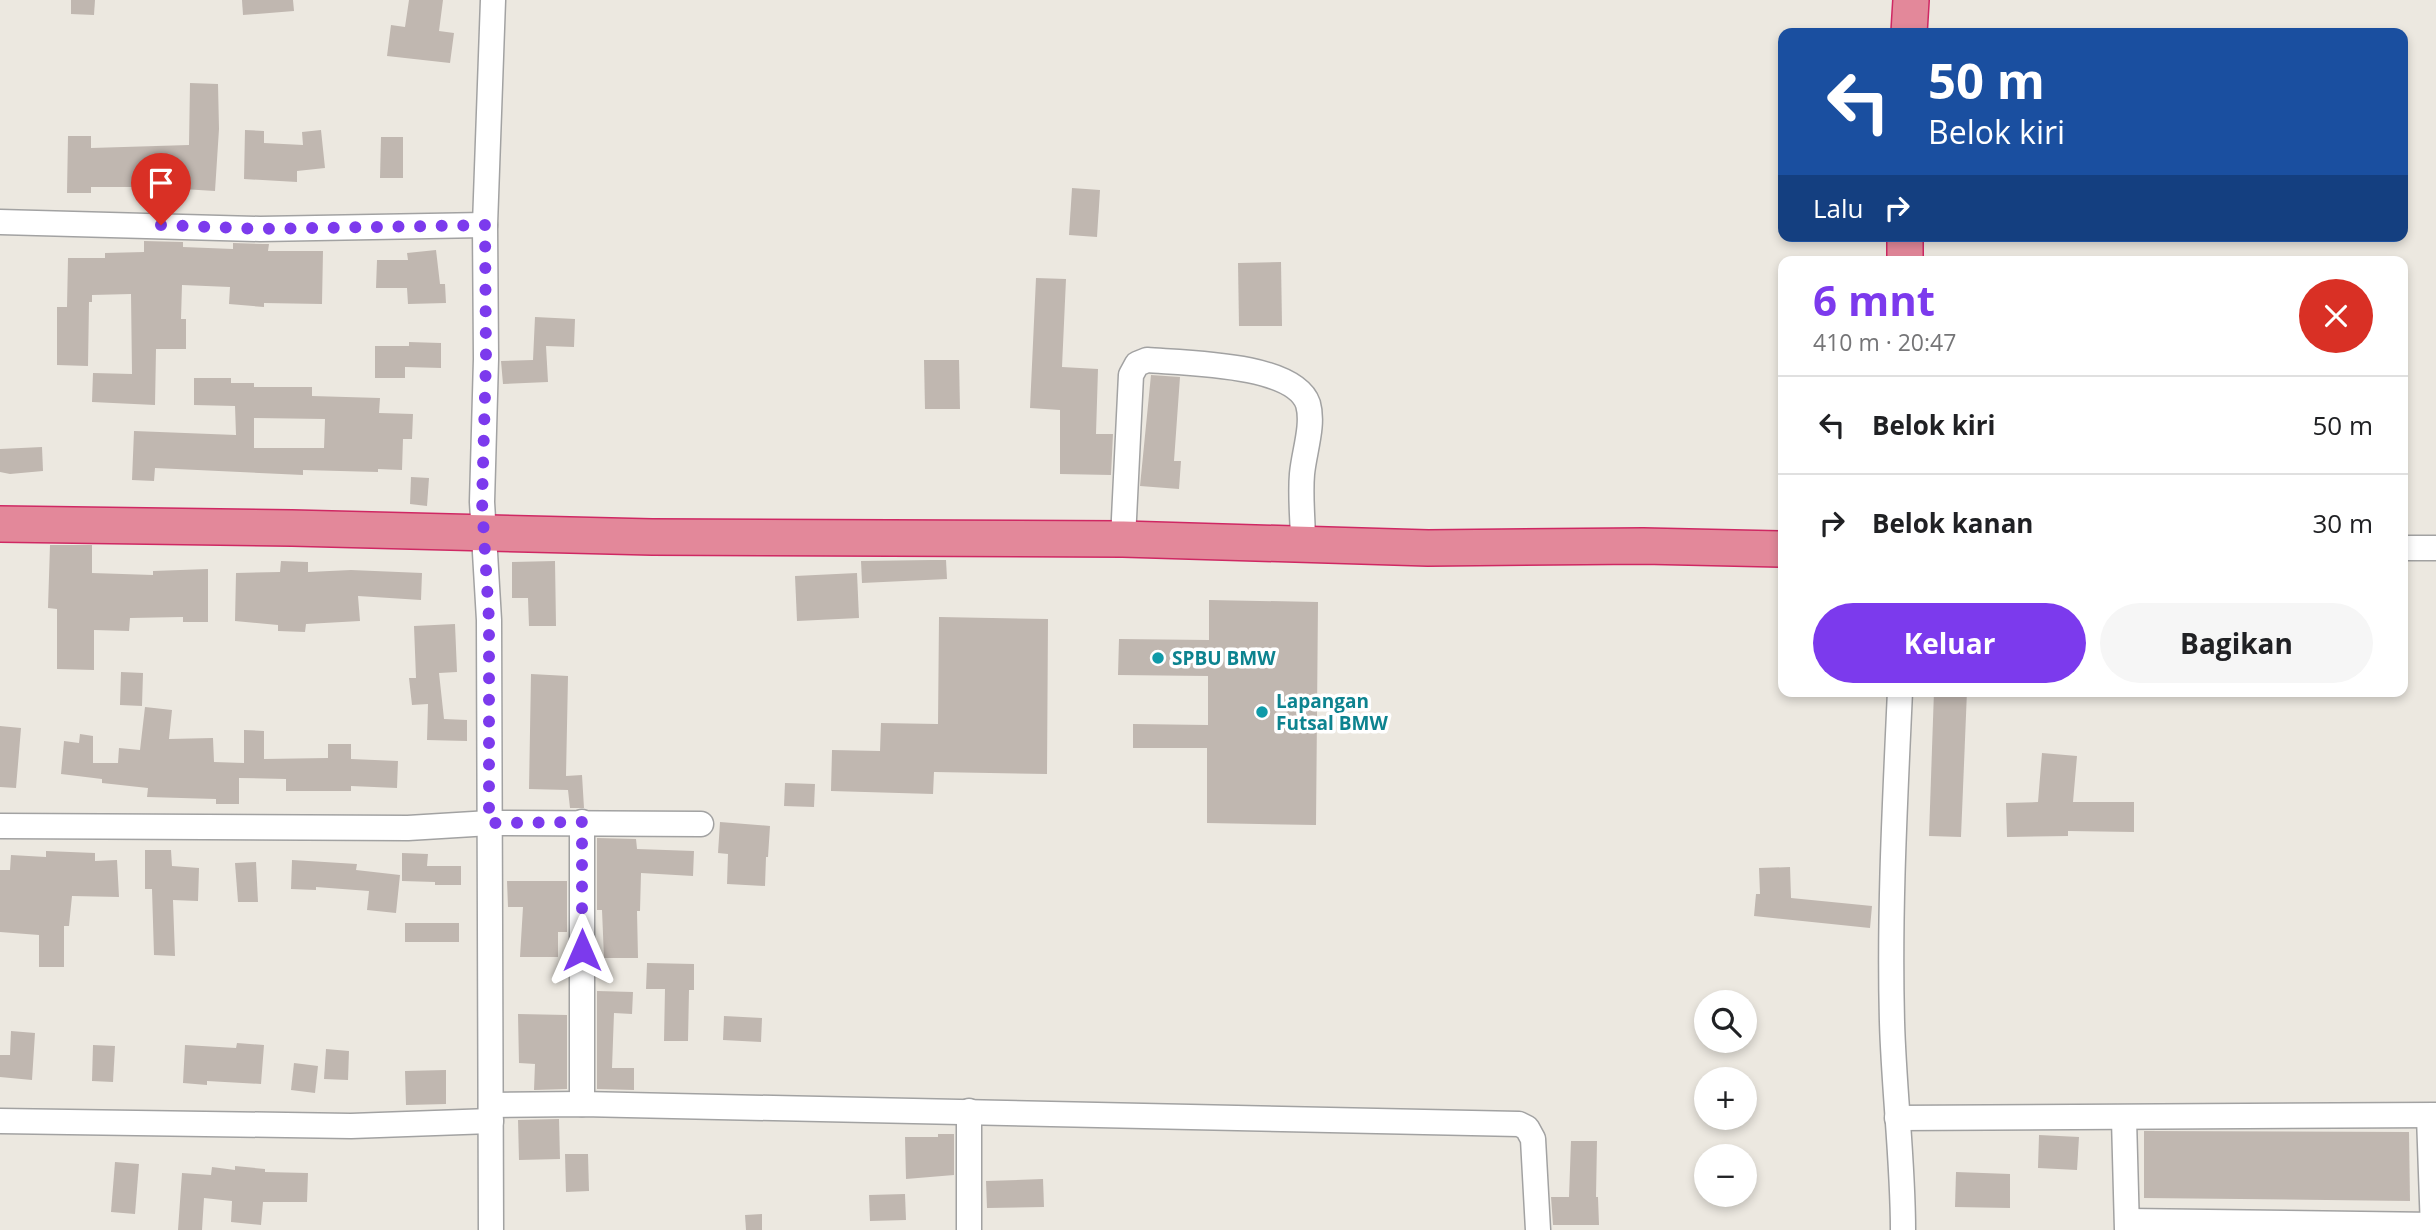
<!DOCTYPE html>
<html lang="id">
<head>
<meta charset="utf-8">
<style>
	body { margin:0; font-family:"Open Sans",sans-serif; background:#f6f6f6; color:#202124; height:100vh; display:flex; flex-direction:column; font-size:26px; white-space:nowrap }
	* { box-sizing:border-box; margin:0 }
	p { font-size:23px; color:#757577 }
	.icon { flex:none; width:38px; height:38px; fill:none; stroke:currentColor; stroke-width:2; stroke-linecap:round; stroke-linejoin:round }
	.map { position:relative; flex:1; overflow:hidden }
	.details { position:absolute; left:1778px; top:256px; width:630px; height:441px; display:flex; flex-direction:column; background:#fff; border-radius:14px; box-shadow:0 4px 10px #0003 }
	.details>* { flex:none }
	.guide { position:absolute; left:1778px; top:28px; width:630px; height:214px; border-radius:14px; box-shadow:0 4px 10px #0003; background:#1a4fa0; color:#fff; overflow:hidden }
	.tools { position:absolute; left:1694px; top:990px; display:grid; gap:14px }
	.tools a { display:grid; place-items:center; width:63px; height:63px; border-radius:50%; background:#fff; box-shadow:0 4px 10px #0003; font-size:35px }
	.pin { position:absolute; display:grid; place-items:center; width:60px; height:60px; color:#fff; margin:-72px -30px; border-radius:50% 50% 50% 0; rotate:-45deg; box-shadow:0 0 7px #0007 }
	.pin .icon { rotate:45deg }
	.me { position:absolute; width:77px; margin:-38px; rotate:0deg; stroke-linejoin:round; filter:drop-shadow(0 0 5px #0008) }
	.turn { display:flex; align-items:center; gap:24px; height:147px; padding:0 35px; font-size:32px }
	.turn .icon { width:91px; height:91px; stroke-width:2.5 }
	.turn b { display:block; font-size:49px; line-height:60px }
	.then { display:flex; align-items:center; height:66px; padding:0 35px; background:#0003; gap:14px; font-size:26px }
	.round { display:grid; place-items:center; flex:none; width:74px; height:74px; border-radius:37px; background:#f6f6f6 }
	.summary { display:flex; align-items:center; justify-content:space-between; height:119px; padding:0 35px }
	h1 { font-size:42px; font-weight:700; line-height:52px; color:#7c3aed }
	.action { display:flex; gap:14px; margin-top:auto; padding:14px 35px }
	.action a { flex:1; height:80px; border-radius:42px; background:#7c3aed; color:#fff; font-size:28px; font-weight:700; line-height:80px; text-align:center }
	.action a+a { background:#f6f6f6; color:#202124 }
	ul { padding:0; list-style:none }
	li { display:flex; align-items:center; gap:21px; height:98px; padding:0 35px; border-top:2px solid #e0e0e0 }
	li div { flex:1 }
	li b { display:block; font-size:26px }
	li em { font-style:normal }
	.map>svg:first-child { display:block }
</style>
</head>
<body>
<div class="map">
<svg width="2436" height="1230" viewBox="0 0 2436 1230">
	<rect width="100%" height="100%" fill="#ece8e0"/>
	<!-- building -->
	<g fill="#c0b7b0" fill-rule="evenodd">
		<path d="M71 0H95L94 15 71 14Z"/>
		<path d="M242 0H293L294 11 243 15Z"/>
		<path d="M409 0H443L439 31 454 33 450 63 387 56 391 25 405 27Z"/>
		<path d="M190 83 218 84 219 129 215 191 166 188V201H141L140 187H91V193H67L68 136H91V148L189 145Z"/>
		<path d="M245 130 264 131V143L303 145 302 132 321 130 325 168 297 171V182L244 179Z"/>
		<path d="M381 137H403V178H380Z"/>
		<path d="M1072 188 1100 190 1097 237 1069 235Z"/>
		<path d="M144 241 183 242V247L233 249V243L263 244H269L268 251H323L322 304 264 303V307L229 304 230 287 182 285 181 319H186V349H156L155 405 92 402 93 373 132 374 131 294 92 295V302H89L88 366 57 365V307H67L68 258H105V253L144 252Z"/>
		<path d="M436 250 440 284H445L446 303 408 304 407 288H376L377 260H408L407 253Z"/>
		<path d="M1281 262 1282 326H1239L1238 263Z"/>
		<path d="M1036 278 1066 279 1062 367 1098 369 1096 434H1113L1111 475 1060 474V410L1030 408Z"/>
		<path d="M535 317 575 319 574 347 546 346 548 382 503 384 501 361 533 360Z"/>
		<path d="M409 342 441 343V368L405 367V378H375V346H409Z"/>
		<path d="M924 360H959L960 409H925Z"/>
		<path d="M1151 375 1180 377 1174 461H1181L1179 489 1140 486Z"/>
		<path d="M194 378H231V383H254V387H312V396L380 398 379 413 413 414 412 439H403L402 470 378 469V472L303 470V475L155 468 154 481 132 480 134 431 236 435 235 406 194 405ZM254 418 325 419 324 448H254Z"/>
		<path d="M42 447 43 471 10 474 0 472V449Z"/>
		<path d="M411 477 429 478 427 506 410 504Z"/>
		<path d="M50 545H92V573L153 575V571L208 569V622H183V617L130 618 129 631 94 630V670L57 669V609L48 608Z"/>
		<path d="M931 560H946L947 579 862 583 861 561Z"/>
		<path d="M281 561 308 562V572L351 570 422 573 421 600 358 596 360 621 306 624 305 632 278 631V625L235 621 236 573 280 572Z"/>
		<path d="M555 561 556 626H529L528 598H512V562Z"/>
		<path d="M857 573 859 618 797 621 795 576Z"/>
		<path d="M1209 600 1318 602 1316 825 1207 823V748H1133V724L1208 725V676L1118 675 1119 639 1209 640Z"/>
		<path d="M939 617 1048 619 1047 774 934 772 933 794 831 791 832 750 880 751 881 723 938 724Z"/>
		<path d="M455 624 457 672 439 673 444 719 467 720V741L427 740 428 704 412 705 409 678H416L414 626Z"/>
		<path d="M121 672 143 673 142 706 120 705Z"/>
		<path d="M531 674 568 676 566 776 582 775 584 808H570L568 790 529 789Z"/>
		<path d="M1934 691H1967L1961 837 1929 836Z"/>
		<path d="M145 707 172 710 169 739 213 738 214 762 244 763V730L264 731V759L328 758V744H351V759L398 761 397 788 351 786V791H286V779L239 778V804H216V799L147 797 148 788 102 783V779L61 774 64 741 79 743 80 734 93 736V763H118L119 748 140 750Z"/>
		<path d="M0 726 21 728 16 788 0 787Z"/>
		<path d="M2042 753 2077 756 2073 802H2134V832L2068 831V836L2007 837 2006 803 2038 802Z"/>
		<path d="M785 783 815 784 814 807 784 806Z"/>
		<path d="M720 822 770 826 768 857H766L765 886 727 884 728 854 718 853Z"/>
		<path d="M597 838 636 839 637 849 694 851 693 876 641 873 640 911H637L638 958H604L602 910H597Z"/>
		<path d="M145 850H171L172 866 199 868 198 901 173 900 175 956 154 955 152 889H145Z"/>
		<path d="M46 851 95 853V861L117 860 119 897 72 896 69 926H64V967H39V935L0 932V870H10L11 855 46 857Z"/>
		<path d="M402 853 428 854 427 866H461V885H435V882L402 881Z"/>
		<path d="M292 860 357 864 356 870 400 875 396 913 367 910 369 891 316 887V890L291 889Z"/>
		<path d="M256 862 258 902H238L235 863Z"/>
		<path d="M1790 867 1791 898 1872 906 1870 928 1754 916 1756 894H1760L1759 868Z"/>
		<path d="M507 881H567V932H558V957H520L523 907H508Z"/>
		<rect x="405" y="923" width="54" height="19"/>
		<path d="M647 963 694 964V990H689L688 1041H664L665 989H646Z"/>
		<path d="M597 991 633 992 632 1014 614 1013 612 1068H634V1090L597 1089Z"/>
		<path d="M518 1014 567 1015V1089L534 1090 535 1064 519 1063Z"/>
		<path d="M724 1016 762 1018 761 1042 723 1040Z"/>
		<path d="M11 1031 35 1033 32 1080 0 1077V1055H10Z"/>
		<path d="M237 1043 264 1045 261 1084 207 1081V1085L183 1083 185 1045 236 1048Z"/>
		<path d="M93 1045 115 1046 113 1082 92 1081Z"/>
		<path d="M326 1049 349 1051 348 1080 324 1079Z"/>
		<path d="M294 1063 318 1066 315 1093 291 1090Z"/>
		<path d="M446 1070V1104L406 1105 405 1071Z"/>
		<path d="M559 1119 560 1159 519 1160 518 1120Z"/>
		<path d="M2144 1131 2409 1132 2410 1201 2144 1198Z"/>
		<path d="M938 1134H954V1175L906 1179 905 1137H938Z"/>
		<path d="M2039 1135 2079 1137 2077 1170 2038 1168Z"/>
		<path d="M1571 1141H1597L1596 1197H1598L1599 1225H1553L1551 1197H1569Z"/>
		<path d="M565 1154H588L589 1191 566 1192Z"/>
		<path d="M115 1162 139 1164 135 1214 111 1212Z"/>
		<path d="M235 1166 265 1169V1172L308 1173 307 1202H263L261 1225 231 1222 232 1201 204 1198 202 1230H178L182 1173 211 1175 212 1167 235 1170Z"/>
		<path d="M1956 1172 2010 1174V1208L1955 1207Z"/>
		<path d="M1043 1179 1044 1207 987 1208 986 1181Z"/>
		<path d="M905 1194 906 1220 870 1221 869 1195Z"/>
		<path d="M762 1214V1230H746L745 1215Z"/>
	</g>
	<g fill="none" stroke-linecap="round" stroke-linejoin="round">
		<defs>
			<g id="minor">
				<path d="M0 222 260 229 485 225"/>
				<path d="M1123 539 1131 375 1137 364 1147 360C1183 363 1294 363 1308 404 1314 425 1304 452 1302 474 1300 497 1303 520 1303 544"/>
				<path d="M2403 548H2436"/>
				<path d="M1900 691C1895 802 1889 912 1892 1022 1894 1092 1903 1161 1903 1230"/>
				<path d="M0 826 408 828 490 823 701 824"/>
				<path d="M582 1104V822"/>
				<path d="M491 1105 582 1104 1519 1124 1527 1128 1533 1139 1538 1230"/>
				<path d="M969 1111V1230"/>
				<path d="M2429 1116 2433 1230"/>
				<path d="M1897 1118 2436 1115"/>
				<path d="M2124 1119 2127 1230"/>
				<path d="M0 1121 351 1126 491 1121"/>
				<path d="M2128 1221 2436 1225"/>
				<path d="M491 1230 489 620 482 502 486 359 485 225 493 0"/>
			</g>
			<g id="highway">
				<path d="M1909 33 1911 0"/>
				<path d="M1905 261V236"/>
				<path d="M0 524 292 528 652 537 1123 539 1428 548 1643 546 1783 549"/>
			</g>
		</defs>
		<!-- minor casing -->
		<use href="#minor" stroke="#a2a2a2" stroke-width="27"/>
		<!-- highway casing -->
		<use href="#highway" stroke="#cf2863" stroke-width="38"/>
		<!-- minor -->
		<use href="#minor" stroke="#fff" stroke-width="24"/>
		<!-- highway -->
		<use href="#highway" stroke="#e3889a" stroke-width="35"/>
	</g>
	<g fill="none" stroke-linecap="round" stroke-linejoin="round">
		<!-- route -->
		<path stroke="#7c3aed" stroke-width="12" stroke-dasharray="0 21.6" d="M161 225 260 229 485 225 486 359 482 502 489 620V823L582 822V950"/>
	</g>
	<!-- markers -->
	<g fill="#0f9aa8" stroke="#fff" stroke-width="2.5">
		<circle cx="1158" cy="658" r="7"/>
		<circle cx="1262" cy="712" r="7"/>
	</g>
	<g text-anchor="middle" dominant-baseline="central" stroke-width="7" stroke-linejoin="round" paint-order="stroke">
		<!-- culture labels -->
		<g font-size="19" font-weight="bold" fill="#0d838f" stroke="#fff" text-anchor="start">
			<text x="1172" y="658">SPBU BMW</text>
			<text x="1276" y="701">Lapangan<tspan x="1276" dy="22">Futsal BMW</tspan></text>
		</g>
	</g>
</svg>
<div class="tools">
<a><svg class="icon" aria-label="search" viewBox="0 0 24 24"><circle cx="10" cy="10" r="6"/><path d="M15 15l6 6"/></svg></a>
<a>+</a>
<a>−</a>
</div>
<div class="pin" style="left:161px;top:225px;background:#d93025"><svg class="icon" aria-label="arrive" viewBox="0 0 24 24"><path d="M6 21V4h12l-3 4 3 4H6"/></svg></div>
<svg class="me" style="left:582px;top:950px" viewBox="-20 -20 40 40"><path d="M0-17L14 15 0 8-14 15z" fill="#7c3aed" stroke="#fff" stroke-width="4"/></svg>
<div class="guide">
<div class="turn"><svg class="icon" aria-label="left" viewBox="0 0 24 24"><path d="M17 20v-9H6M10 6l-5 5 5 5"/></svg><div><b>50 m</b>Belok kiri</div></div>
<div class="then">Lalu<svg class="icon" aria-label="right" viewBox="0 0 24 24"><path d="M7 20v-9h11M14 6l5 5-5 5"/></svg></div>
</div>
<section class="details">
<div class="summary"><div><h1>6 mnt</h1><p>410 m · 20:47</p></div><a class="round" style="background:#d93025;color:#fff"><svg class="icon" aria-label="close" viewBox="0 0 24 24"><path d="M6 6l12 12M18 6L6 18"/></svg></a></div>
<ul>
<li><svg class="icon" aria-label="left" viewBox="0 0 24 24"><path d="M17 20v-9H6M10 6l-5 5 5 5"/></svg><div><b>Belok kiri</b></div><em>50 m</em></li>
<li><svg class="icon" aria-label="right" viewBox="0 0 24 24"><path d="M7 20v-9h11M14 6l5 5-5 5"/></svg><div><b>Belok kanan</b></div><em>30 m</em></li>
</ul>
<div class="action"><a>Keluar</a><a>Bagikan</a></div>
</section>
</div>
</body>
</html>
